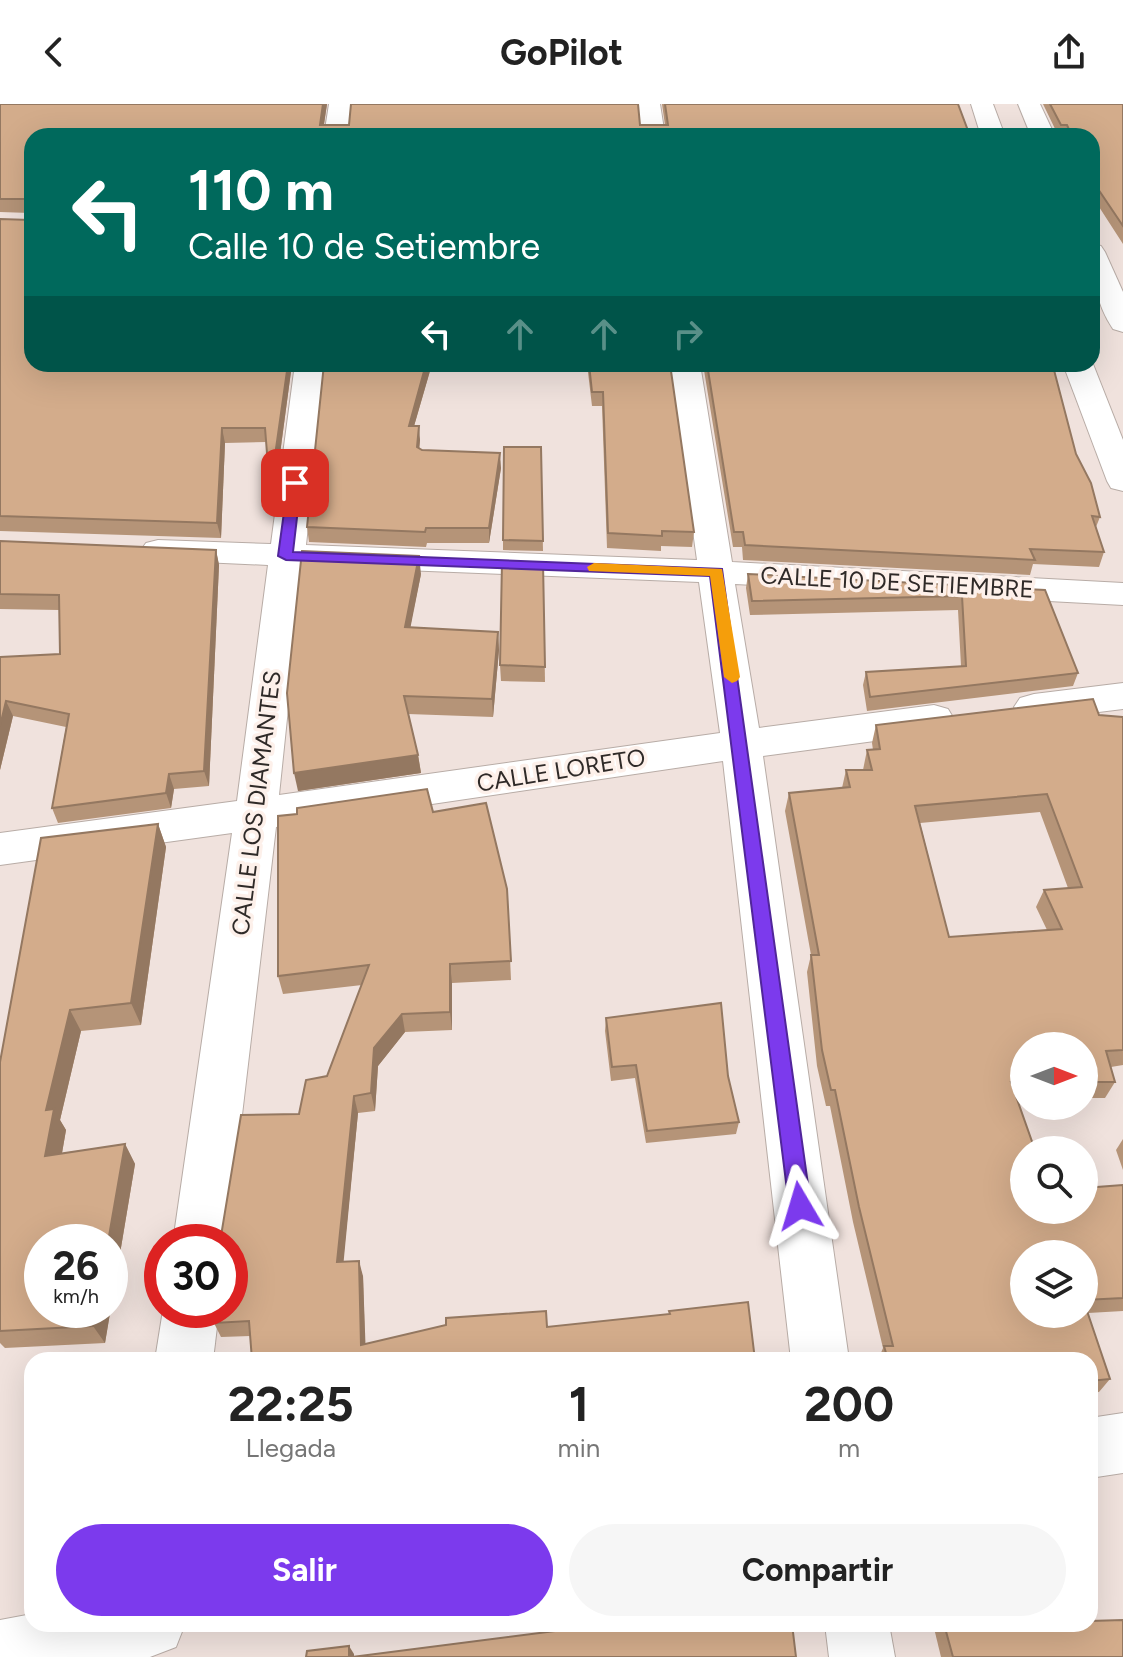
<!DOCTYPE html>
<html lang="es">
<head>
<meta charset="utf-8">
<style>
	body { margin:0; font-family:Figtree,sans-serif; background:#f6f6f6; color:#222; height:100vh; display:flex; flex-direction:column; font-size:30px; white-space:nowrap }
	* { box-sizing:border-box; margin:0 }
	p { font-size:26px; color:#767676 }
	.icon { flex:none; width:44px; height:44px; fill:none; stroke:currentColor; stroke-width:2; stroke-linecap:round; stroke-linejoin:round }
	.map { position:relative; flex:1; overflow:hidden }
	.panel { position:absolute; left:24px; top:1248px; width:1074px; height:280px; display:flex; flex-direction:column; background:#fff; border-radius:24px; box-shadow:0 8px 32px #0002 }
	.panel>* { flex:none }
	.guide { position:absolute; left:24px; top:24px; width:1076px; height:244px; border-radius:24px; box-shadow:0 8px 32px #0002; background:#00695c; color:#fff; overflow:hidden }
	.needle { width:52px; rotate:90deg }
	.controls { position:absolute; left:1010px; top:928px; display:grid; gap:16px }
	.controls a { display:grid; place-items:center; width:88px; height:88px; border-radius:50%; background:#fff; box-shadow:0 8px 32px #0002; font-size:40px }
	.speed { position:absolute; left:24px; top:1120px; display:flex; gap:16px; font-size:40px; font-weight:700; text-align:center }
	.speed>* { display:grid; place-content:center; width:104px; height:104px; border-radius:50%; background:#fff; box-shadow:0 8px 32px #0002; line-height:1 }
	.speed small { font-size:20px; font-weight:400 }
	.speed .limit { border:12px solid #d22; background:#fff; color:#111 }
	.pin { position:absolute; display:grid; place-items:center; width:68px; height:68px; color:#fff; margin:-34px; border-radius:16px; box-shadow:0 4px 12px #0006 }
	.me { position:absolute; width:88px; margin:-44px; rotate:353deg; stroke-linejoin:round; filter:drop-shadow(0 0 6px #0008) }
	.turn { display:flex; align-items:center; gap:28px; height:168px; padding:0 32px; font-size:36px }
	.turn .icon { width:104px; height:104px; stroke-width:2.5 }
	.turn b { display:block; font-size:56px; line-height:68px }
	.lanes { display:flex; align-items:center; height:76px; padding:0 32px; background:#0003; justify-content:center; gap:40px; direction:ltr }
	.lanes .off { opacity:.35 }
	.eta { display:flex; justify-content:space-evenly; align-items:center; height:136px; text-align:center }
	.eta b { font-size:48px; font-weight:700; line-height:56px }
	.button { display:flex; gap:16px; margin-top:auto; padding:16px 32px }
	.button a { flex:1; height:92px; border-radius:48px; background:#7c3aed; color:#fff; font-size:32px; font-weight:700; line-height:92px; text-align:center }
	.button a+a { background:#f6f6f6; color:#222 }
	header { display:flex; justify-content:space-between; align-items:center; height:104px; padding:0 32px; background:#fff; font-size:36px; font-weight:700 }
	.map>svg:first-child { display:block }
</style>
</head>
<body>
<header><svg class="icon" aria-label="back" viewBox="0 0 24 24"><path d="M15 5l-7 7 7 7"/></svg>GoPilot<svg class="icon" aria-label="share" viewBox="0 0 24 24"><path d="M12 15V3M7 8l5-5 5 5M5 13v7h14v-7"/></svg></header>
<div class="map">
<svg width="1123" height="1553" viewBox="0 0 1123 1553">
	<rect width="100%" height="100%" fill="#f0e2dd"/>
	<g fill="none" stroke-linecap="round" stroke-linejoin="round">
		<defs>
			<g id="minor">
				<path d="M329 0H351L348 32H324Z"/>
				<path d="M638 0H660L665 32H641Z"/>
				<path d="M971 0H993L1005 32H981Z"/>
				<path d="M1018 0H1040L1055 32H1031Z"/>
				<path d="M1092 140 1101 142 1105 148 1123 188V228L1113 225C1095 198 1092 171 1092 140Z"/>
				<path d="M295 260H325L306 441 697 456 670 260H700L732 458 1123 479V501L735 480 759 624 934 601 948 605 954 615 948 625 934 629 763 652 849 1256H791L723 657 276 723 227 1138H173L232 729 0 761V729L237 697 268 461 158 456 146 453 141 446 146 439 158 436 271 440ZM303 462 699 478 720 629 279 691Z"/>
				<path d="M1063 260H1093L1123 336V387L1111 384 1107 377Z"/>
				<path d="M1123 579V605L1034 616 1020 612 1014 603 1020 594 1034 590Z"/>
				<path d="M163 1206H219L213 1256H155Z"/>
				<path d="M1123 1309V1369L1090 1374V1314Z"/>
				<path d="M32 1510V1520H185L176 1543 150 1553H0V1516Z"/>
				<path d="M825 1520H889L895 1553H829Z"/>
			</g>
		</defs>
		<!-- minor casing -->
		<use href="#minor" stroke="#b8aca6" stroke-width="2"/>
		<!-- minor -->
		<use href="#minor" fill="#fff" fill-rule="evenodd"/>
	</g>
	<!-- wall -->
	<g fill="#b59478" fill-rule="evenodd">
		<path d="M0 0H327L324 21H665L662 0H958L970 32H32L292 260 273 402 270 387 266 338 225 339 221 434 0 427V115L30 116V109L0 108Z"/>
		<path d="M1043 0H1123V140L1092 92V32L1058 31Z"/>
		<path d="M432 260 414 322 420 336 419 345 501 364 489 439H427L426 443 309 438 307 423Z"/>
		<path d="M587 260H670L694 428 692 443 661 442V447L607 444 602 302H592Z"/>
		<path d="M703 260H1051L1076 350 1100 413 1096 423 1104 448 1099 463 1033 460 1030 471 743 456 742 443H733Z"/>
		<path d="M541 343 543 447 503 446V436Z"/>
		<path d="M0 437 216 446 219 461 209 682 174 685 171 704 58 719 52 704 66 623 13 612 0 666V553L60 550 59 506 0 505Z"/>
		<path d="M543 459 545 578 501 577 500 561Z"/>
		<path d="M421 470 410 523 498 528 499 546 493 613 408 610 418 651 421 669 298 687Z"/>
		<path d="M748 470 1045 486 1078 569 1073 582 867 607 863 581 866 568 961 562 958 506 750 511 746 484Z"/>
		<path d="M1099 611 1123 613V961L1111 963 1115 978 1105 994H1084V942H1024V994H1017L1024 1106 1123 1081V1207L1088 1209 1110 1275 1099 1288 1090 1289V1256H878L883 1244 853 1118 830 1002H826L817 962 807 868 811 851 785 707 789 689 842 684 846 666H863L867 646H873L872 639 876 621ZM1040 708 1068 784 1044 786 1036 803 1047 826 949 833 920 719Z"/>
		<path d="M433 708 507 785 511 876 452 879V926L405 928 378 962 375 1007 358 1009 343 1158 363 1172 365 1240 547 1223 669 1211V1207L755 1256H252L250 1232 221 1233 214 1219 299 1010 327 972 362 881 283 890 278 872Z"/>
		<path d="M158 720 166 743 141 921 81 927 60 1016 66 1026 62 1049 125 1040 135 1060 105 1239 5 1244 0 1239V958Z"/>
		<path d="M606 914 739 1018 736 1030 646 1039 635 974 611 977 605 927Z"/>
		<path d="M1123 1035V1066L1116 1046Z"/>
		<path d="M933 1520H1090L1123 1553H941Z"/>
	</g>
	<!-- shaded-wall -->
	<g fill="#947861">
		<path d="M323 0H327L322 32 320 21Z"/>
		<path d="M288 260H292L273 402 270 387Z"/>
		<path d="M426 260H432L410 336 409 322Z"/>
		<path d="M419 322 420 336 418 358 417 343Z"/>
		<path d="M222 324 225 339 221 434 217 419Z"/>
		<path d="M500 349 501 364 489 439V424Z"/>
		<path d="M216 446 219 461 209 682 204 667Z"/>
		<path d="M419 452 421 470 407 541 405 523Z"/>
		<path d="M498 528 499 546 493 613 492 595Z"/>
		<path d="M6 597 13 612 0 666V622Z"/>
		<path d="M418 651 421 669 298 687 294 669Z"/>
		<path d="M169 670 174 685 171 704 166 689Z"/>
		<path d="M158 720 166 743 141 921 131 899Z"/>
		<path d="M450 860 452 879V926L450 908Z"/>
		<path d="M70 906 81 927 60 1016 66 1026 58 1072 45 1052 46 1006Z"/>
		<path d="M402 910 405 928 378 962 375 1007 371 989 374 944Z"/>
		<path d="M354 992 358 1009 342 1174 337 1158Z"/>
		<path d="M125 1040 135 1060 105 1239 93 1222 96 1206H110V1138H108Z"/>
		<path d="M359 1157 363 1172 366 1255 361 1241Z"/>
		<path d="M349 1542 354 1550V1553H349Z"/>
	</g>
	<!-- building -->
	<g fill="#d3ac8b" stroke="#947861" stroke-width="2" fill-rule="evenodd">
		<path d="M0 0H323L320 21H349L351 0H638L640 21H668L665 0H958L970 32H32V260H288L270 387 265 324H222L217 419 0 412V115L30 116V95H0Z"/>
		<path d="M1050 0H1123V122L1092 76V32H1072L1067 21H1061Z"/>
		<path d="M324 260H426L409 322H419L417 343 422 346 500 349 489 424H426L425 428 307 423Z"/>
		<path d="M589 260H670L694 428 662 427V432L608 429 603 288H592Z"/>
		<path d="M707 260H1051L1054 266 1076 350 1091 379 1100 413 1092 412 1104 448 1030 445 1035 456 745 441 743 428H734Z"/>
		<path d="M504 343H541L543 437 503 436Z"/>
		<path d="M0 437 216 446 204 667 169 670 166 689 52 704 69 610 6 597 0 622V553L60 550 59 491 0 490Z"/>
		<path d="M302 447 419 452 405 523 498 528 492 595 404 592 418 651 294 669 287 589Z"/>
		<path d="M502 458 543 459 545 563 500 561Z"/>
		<path d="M748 470 1045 486 1078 569 870 593 866 568 966 562 962 492 752 497Z"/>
		<path d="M1093 595 1099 611 1123 613V946L1106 947 1115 978H1084V942H1024V978H1011L1035 1046H1024V1106H1084V1084L1123 1081V1194L1084 1196V1150H1024V1210H1084V1198L1110 1275 1090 1277V1256H888L884 1242H893L859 1103 835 986H831L822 946 811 851H819L789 689 850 683 846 666H872L867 646 880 645 876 621ZM1047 690 1082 783 1044 786 1062 825 949 833 915 702Z"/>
		<path d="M427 685 433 708 486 699 507 785 511 857 450 860V908L402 910 374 944 371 989 354 992 337 1158 359 1157 361 1241 446 1221V1214L546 1207 547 1223 670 1210 669 1207 748 1198 755 1256H252L249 1217 214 1219 216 1206H230V1138H220L241 1011 299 1010 306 976 327 972 369 861 278 872V712L297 710V704Z"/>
		<path d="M158 720 131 899 70 906 46 1006 54 1005 45 1052 125 1040 108 1138H42V1206H96L93 1222 0 1227V958L41 734Z"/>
		<path d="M721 899 728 972 739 1018 647 1027 636 961 612 963 606 914Z"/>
		<path d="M1123 1516V1553H953L944 1520H1090V1517Z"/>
		<path d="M610 1520H792L796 1553H352Z"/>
		<path d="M349 1542V1553H306L307 1547Z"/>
	</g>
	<!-- route -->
	<path fill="#7c3aed" stroke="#51269a" stroke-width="2" d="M295 375 301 379 293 448 722 465 811 1102 808 1109 800 1112 792 1109 789 1102 710 472 286 456 278 452 288 379Z"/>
	<!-- slow -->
	<path fill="#f59e0b" d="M594 459 722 465 740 573 737 577 732 579 724 573 710 472 589 467 587 463Z"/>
	<g text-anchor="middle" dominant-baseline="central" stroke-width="7" stroke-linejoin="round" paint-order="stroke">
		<!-- street labels -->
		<g font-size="24" fill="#2f2a28" stroke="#fdf0ea">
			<text transform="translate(897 478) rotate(3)">CALLE 10 DE SETIEMBRE</text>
			<text transform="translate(561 666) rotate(-9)">CALLE LORETO</text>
			<text transform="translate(256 699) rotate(-83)">CALLE LOS DIAMANTES</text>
		</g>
	</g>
</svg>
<div class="controls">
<a><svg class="needle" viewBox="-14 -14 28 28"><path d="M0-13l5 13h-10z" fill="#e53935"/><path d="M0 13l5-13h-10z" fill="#767676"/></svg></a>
<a><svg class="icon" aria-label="search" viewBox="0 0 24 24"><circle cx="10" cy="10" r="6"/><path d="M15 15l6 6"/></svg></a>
<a><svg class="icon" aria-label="layers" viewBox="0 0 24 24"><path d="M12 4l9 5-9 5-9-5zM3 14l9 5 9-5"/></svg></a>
</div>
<div class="speed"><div>26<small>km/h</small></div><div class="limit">30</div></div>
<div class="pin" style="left:295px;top:379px;background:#d93025"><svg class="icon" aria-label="arrive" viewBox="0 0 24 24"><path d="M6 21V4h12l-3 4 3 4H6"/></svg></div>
<svg class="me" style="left:800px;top:1102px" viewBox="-20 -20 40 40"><path d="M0-17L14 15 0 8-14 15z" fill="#7c3aed" stroke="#fff" stroke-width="4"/></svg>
<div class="guide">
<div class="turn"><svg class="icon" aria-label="left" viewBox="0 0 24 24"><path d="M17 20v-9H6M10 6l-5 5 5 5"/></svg><div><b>110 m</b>Calle 10 de Setiembre</div></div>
<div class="lanes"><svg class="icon" aria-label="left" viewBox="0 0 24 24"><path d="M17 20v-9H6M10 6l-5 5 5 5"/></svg><svg class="icon off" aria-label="ahead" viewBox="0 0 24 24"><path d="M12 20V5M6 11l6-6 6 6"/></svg><svg class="icon off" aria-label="ahead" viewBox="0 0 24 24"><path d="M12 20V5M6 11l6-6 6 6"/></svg><svg class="icon off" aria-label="right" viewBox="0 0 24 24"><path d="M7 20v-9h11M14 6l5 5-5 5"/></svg></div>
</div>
<section class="panel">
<div class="eta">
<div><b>22:25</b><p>Llegada</p></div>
<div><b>1</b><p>min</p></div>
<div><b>200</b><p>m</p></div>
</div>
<div class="button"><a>Salir</a><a>Compartir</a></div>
</section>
</div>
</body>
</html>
